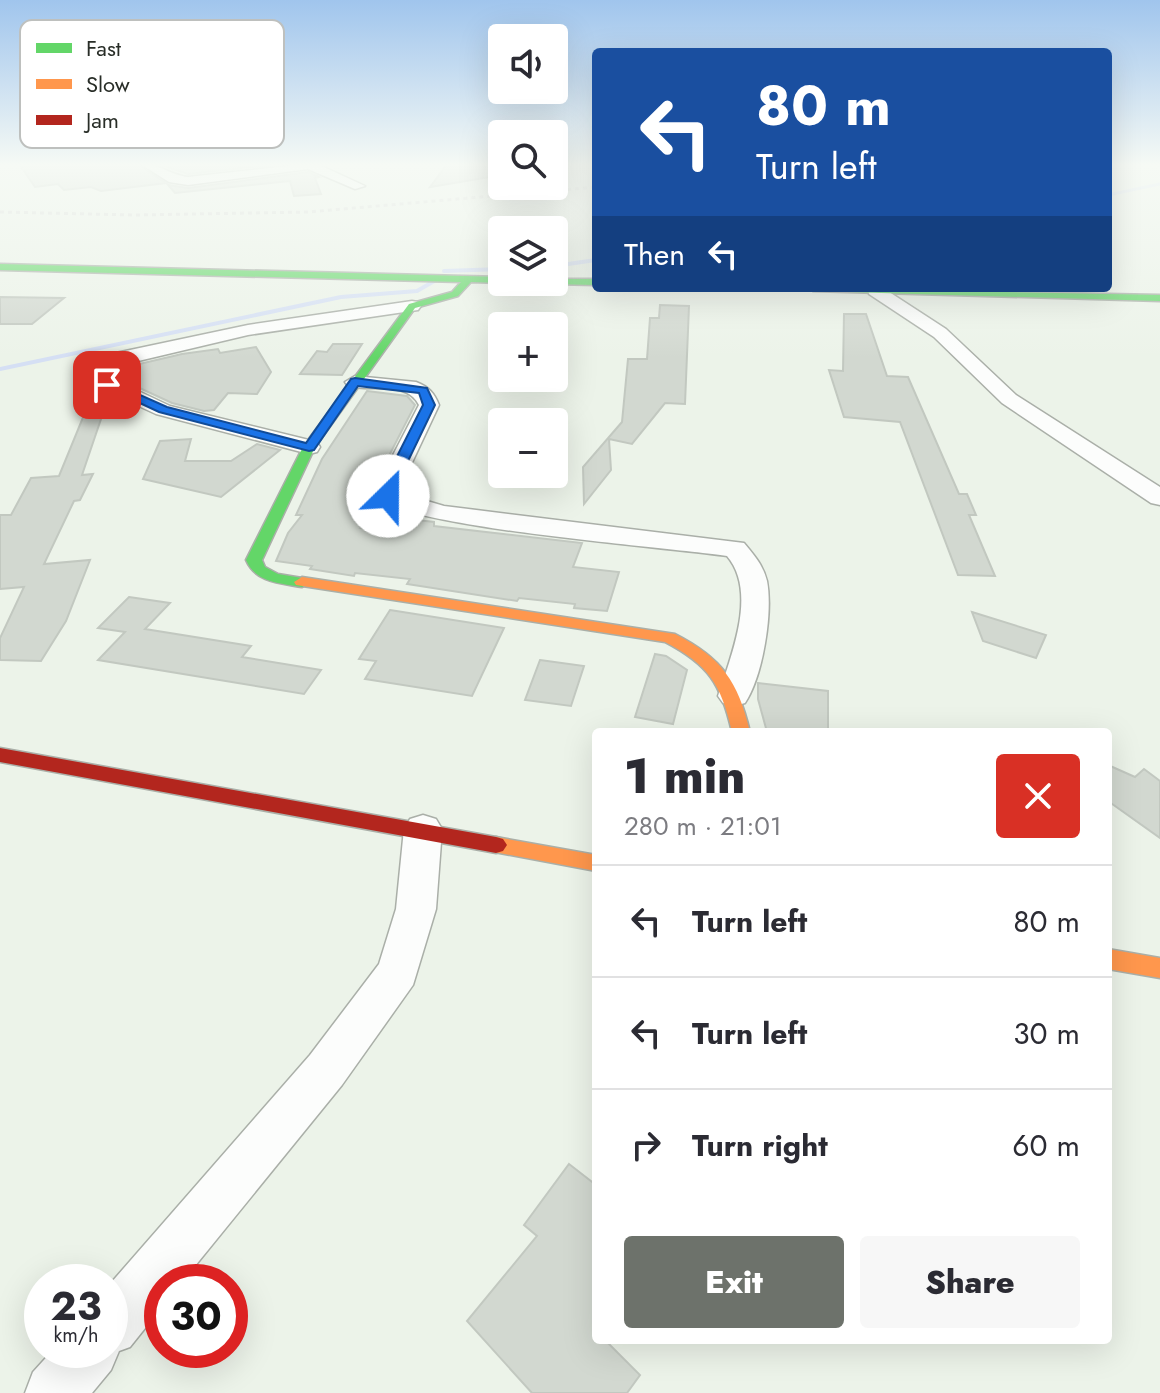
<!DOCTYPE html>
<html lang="en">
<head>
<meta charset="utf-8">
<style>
	body { margin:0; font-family:Jost,sans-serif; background:#f7f7f7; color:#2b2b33; height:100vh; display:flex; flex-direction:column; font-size:30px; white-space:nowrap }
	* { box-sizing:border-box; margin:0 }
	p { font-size:26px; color:#7c7c81 }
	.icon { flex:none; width:44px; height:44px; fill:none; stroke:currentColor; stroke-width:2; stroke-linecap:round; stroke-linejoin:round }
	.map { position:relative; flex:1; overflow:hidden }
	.details { position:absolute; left:592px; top:728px; width:520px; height:616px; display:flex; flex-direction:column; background:#fff; border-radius:8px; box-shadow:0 8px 32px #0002 }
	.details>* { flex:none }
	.guide { position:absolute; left:592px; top:48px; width:520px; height:244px; border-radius:8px; box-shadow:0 8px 32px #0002; background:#1a4fa0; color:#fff; overflow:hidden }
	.tools { position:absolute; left:488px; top:24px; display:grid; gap:16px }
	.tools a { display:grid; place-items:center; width:80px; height:80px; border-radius:8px; background:#fff; box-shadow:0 8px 32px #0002; font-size:40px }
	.speed { position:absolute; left:24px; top:1264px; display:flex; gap:16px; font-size:40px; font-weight:700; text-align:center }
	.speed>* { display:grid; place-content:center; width:104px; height:104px; border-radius:50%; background:#fff; box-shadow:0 8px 32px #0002; line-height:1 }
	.speed small { font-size:20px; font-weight:400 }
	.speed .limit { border:12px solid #d22; background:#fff; color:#111 }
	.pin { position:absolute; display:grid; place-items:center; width:68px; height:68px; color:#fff; margin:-34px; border-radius:16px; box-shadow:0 4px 12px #0006 }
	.me { position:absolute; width:88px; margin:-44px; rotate:23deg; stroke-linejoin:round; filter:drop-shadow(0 0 6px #0008) }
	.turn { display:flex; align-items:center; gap:28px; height:168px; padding:0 32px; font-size:36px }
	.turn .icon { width:104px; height:104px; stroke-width:2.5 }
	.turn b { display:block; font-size:56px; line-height:68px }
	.then { display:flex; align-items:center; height:76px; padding:0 32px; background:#0003; gap:16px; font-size:30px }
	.round { display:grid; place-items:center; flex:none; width:84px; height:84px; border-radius:8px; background:#f7f7f7 }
	.overview { display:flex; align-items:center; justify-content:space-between; height:136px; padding:0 32px }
	h1 { font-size:48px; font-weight:800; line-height:60px }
	.action { display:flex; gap:16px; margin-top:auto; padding:16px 32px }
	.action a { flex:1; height:92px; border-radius:8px; background:#6d726b; color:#fff; font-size:32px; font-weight:800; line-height:92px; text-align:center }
	.action a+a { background:#f7f7f7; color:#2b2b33 }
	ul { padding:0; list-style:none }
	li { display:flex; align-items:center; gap:24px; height:112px; padding:0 32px; border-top:2px solid #e1e1e2 }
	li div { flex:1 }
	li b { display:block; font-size:30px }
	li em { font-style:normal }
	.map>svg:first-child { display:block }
</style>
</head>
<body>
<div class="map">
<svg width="1160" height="1393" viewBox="0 0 1160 1393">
	<rect width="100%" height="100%" fill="#ecf3e9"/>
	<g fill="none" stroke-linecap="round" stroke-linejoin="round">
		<!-- stream-far1 -->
		<path stroke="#d5dff4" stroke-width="3" d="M1108 195 1160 184"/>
		<!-- stream -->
		<g stroke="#d5dff4" stroke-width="4">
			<path d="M554 266 596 260"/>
			<path d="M444 271 502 269"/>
			<path d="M0 369 341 297 417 291 436 280"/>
		</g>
	</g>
	<!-- building -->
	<g fill="#d2d8d0" stroke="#c2c8c0" stroke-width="2">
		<path d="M40 163H136L166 183 101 191 91 187 64 190 58 184 35 187 20 165Z"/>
		<path d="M156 163H288L188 174Z"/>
		<path d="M448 163H502V175L430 187Z"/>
		<path d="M308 172 319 177 315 178 321 194 294 196 290 181 175 193 168 185 188 188Z"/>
		<path d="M0 297 64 298 32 324H0Z"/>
		<path d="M660 305 689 306 685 404 665 403 632 444 609 439 611 470 584 504 583 467 622 422 628 359H647L650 318H659Z"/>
		<path d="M844 314H866L887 376 908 377 959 494H967L976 515H969L995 576 958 575 900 422 844 417 829 370 843 371Z"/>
		<path d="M333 344H362L342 375 300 374 317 351 327 352Z"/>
		<path d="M256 347 271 372 257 394 228 393 214 410 204 411 172 403 105 372 182 354 218 349 220 353Z"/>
		<path d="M367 391 407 396 415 405 374 485 360 528 400 532 408 519 434 522V526L582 543 573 567 619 572 607 611 574 608 575 604 519 598 517 601 407 584 410 579 355 573 354 576 310 569 312 566 276 561 288 533 302 515H296L322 459Z"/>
		<path d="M86 410 102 416 82 475 93 474 80 500 74 501 44 564 90 560 66 621 41 661 0 660V638L24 587 0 589V515H11L31 478 59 476Z"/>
		<path d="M191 439 185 461H231L257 444 280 450 221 497 143 479 160 441Z"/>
		<path d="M129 597 170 603 145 629 251 646 242 657 321 670 304 694 98 660 125 632 98 628Z"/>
		<path d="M390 610 504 628 472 696 365 679 376 661 359 659Z"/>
		<path d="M972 612 1046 635 1036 658 983 641Z"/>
		<path d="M655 654 666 656 687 670 673 724 635 717Z"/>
		<path d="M540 660 584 666 571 706 525 700Z"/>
		<path d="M758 683 828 691V732H767L758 699Z"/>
		<path d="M1108 765 1135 777 1144 769 1160 781V838L1108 801Z"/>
		<path d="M569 1164 596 1185V1340H605L640 1375 627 1393H532L467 1321 537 1236 524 1225Z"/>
	</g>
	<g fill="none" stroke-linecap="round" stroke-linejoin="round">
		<defs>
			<g id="street">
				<path d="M139 163C158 163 170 175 188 177L315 163 365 186 355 189 308 169 188 185 169 182Z"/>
				<path d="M868 288H883L946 329 1016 395 1160 487V505L1151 503 1002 403 934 337 869 294Z"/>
				<path d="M412 301 418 302 421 306 418 310 248 335 96 371 170 406 317 442 320 447 317 452 309 454 156 414 78 378 75 374 80 364 97 357 248 325Z"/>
				<path d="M355 376 416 382C429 387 434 393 439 405L401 486 400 493 444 506 744 543C754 555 763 565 767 581 773 612 763 676 745 703L734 706 723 703 718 696C731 656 758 592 727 556 674 548 397 527 376 496L377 486 419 405C407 380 370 392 348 386L345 382Z"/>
				<path d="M423 815 436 819 442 829 436 909 413 985 342 1085 182 1282H162V1307L130 1347 119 1351 111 1370 92 1393H25L33 1372 53 1350H110V1284L310 1055 379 964 396 909 404 829 410 819Z"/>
			</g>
			<g id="fast">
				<path d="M0 264 502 277V282H505L502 283 471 282 458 296 415 308 315 447 262 560 265 567 278 574 308 579 310 582 302 587C280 583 256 583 246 560L303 447 409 304 452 292 461 282 0 270Z"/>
				<path d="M554 279H596V285L551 284Z"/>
				<path d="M808 288 1160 295V301L813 291Z"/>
			</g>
			<g id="slow">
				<path d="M302 577 675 634C722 658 738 681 750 732H732C721 684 709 665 665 642L296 585 294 582Z"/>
				<path d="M496 837 596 855V871L489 851 485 845 489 839Z"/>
				<path d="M1108 949 1160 958V978L1108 969Z"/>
			</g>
			<path id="jam" d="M0 748 496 837 503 839 507 845 503 851 496 853 0 762Z"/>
		</defs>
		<!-- street casing -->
		<use href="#street" stroke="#aaafa8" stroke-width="3"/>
		<!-- fast casing -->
		<use href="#fast" stroke="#aaafa8" stroke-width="3"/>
		<!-- slow casing -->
		<use href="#slow" stroke="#aaafa8" stroke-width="3"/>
		<!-- jam casing -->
		<use href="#jam" stroke="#aaafa8" stroke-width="3"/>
		<!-- street -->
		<use href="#street" fill="#fcfdfc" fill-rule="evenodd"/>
		<!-- fast -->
		<use href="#fast" fill="#63d668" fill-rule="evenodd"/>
		<!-- slow -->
		<use href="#slow" fill="#ff974d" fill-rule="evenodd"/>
		<!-- jam -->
		<use href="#jam" fill="#b3261e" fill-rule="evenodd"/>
		<!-- rail -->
		<path stroke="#d8dad7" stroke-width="3" stroke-dasharray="4 4" stroke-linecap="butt" d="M0 212 135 215 308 212 596 187"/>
	</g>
	<!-- sky -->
	<linearGradient id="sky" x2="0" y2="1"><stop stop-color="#a0c5ed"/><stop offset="0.46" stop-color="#f6faf5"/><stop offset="1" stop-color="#f6faf5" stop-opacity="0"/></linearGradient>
	<rect width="1160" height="358" fill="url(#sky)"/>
	<!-- route -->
	<path fill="#1a73e8" stroke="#114b97" stroke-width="2" d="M355 378 427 388 435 405 396 486 393 499H383L382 486 423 405 419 393 358 386 314 450 309 451 159 412 101 385 111 382 167 407 306 443 351 379Z"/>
	<!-- legend -->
	<rect x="20" y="20" width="264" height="128" rx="12" fill="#fff" stroke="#bec0be" stroke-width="2"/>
	<rect x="36" y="43" width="36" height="10" fill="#63d668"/>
	<rect x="36" y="79" width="36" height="10" fill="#ff974d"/>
	<rect x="36" y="115" width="36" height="10" fill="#b3261e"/>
	<g font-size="22" fill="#282d27">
		<text x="86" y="56">Fast</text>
		<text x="86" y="92">Slow</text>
		<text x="86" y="128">Jam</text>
	</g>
</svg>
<div class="tools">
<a><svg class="icon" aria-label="sound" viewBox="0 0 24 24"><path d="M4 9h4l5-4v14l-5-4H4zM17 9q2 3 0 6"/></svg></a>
<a><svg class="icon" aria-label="search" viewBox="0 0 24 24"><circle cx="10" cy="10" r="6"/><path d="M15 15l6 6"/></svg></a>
<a><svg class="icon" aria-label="layers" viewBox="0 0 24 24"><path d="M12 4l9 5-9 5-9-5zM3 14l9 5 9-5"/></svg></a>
<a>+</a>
<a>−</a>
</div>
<div class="speed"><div>23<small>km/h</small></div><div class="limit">30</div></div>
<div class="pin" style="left:107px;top:385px;background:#d93025"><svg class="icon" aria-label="arrive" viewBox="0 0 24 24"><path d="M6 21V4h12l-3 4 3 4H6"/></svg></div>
<svg class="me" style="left:388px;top:496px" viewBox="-20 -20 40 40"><circle r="19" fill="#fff"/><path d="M0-13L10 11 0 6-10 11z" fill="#1a73e8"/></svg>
<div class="guide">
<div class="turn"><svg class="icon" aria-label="left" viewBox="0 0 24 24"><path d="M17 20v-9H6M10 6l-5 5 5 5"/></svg><div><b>80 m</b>Turn left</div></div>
<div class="then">Then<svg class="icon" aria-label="left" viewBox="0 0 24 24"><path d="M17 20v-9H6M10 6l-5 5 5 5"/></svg></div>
</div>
<section class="details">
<div class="overview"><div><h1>1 min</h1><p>280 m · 21:01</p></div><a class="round" style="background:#d93025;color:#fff"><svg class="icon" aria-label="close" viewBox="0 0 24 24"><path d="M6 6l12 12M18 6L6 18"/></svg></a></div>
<ul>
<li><svg class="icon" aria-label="left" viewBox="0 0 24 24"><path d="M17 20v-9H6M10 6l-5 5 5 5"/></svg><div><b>Turn left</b></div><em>80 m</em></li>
<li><svg class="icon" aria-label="left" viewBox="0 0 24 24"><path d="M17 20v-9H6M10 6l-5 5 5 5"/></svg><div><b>Turn left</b></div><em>30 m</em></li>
<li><svg class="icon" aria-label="right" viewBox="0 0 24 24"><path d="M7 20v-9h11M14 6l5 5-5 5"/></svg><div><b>Turn right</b></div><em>60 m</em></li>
</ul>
<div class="action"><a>Exit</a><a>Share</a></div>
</section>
</div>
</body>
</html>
